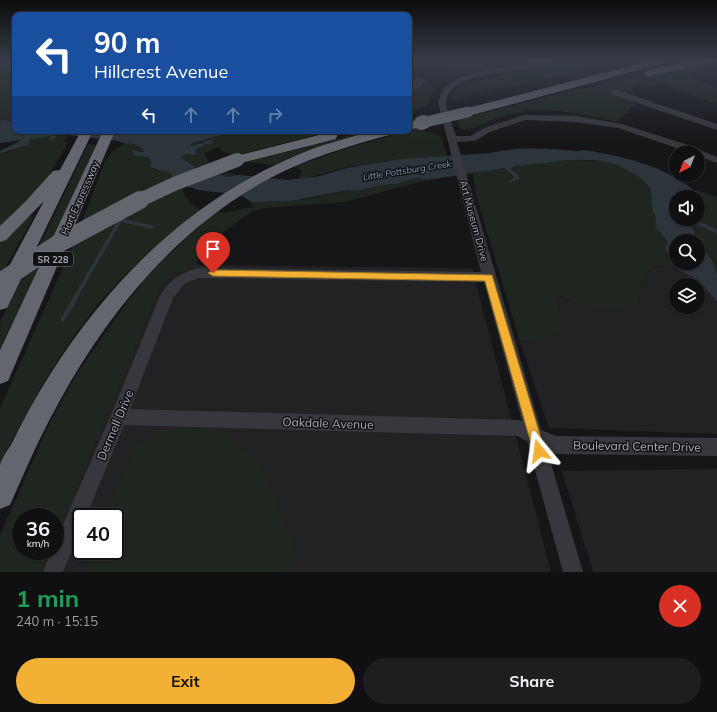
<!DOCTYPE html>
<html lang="en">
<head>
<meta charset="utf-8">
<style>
	body { margin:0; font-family:Mulish,sans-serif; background:#1e1e20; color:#f1f3f6; height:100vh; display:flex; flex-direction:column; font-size:15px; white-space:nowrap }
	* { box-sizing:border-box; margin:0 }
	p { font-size:13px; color:#9c9d9f }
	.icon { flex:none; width:22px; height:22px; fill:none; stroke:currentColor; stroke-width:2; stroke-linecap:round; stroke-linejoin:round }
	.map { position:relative; height:572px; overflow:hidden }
	.drawer { display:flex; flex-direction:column; background:#101012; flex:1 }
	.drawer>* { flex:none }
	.top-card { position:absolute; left:12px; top:12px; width:400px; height:122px; border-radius:8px; box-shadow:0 1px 3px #0004,0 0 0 1px #303032; background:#1a4fa0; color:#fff; overflow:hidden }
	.needle { width:26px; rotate:222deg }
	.controls { position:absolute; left:669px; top:146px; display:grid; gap:8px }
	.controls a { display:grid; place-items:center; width:36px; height:36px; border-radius:50%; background:#101012; box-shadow:0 1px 3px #0004,0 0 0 1px #303032; font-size:20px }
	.speed { position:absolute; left:12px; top:508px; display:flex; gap:8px; font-size:20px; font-weight:700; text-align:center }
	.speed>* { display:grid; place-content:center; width:52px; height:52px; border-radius:50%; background:#101012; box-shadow:0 1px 3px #0004,0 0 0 1px #303032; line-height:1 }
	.speed small { font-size:10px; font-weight:400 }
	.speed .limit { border:2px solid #111; border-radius:6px; background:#fff; color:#111 }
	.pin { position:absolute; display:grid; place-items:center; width:34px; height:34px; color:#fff; margin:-41px -17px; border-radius:50% 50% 50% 0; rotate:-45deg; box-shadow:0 0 4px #0007 }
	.pin .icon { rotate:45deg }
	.me { position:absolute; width:44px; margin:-22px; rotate:344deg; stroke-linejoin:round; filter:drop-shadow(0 0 3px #0008) }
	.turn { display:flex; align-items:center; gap:14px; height:84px; padding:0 16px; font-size:18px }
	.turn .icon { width:52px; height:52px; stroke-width:2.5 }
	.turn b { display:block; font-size:28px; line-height:34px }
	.lanes { display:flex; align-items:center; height:38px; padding:0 16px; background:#0003; justify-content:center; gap:20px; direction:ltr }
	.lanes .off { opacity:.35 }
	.round { display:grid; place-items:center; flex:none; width:42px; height:42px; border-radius:21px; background:#1e1e20 }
	.summary { display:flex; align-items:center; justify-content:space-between; height:68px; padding:0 16px }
	h1 { font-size:24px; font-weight:700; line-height:30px; color:#1e9e55 }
	.primary-button { display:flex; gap:8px; margin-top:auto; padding:8px 16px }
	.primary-button a { flex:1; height:46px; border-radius:24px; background:#f2b134; color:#111; font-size:16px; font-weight:700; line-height:46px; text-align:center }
	.primary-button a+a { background:#1e1e20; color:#f1f3f6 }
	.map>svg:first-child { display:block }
</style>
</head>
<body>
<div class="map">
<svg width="717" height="572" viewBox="0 0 717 572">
	<rect width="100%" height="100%" fill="#161618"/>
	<!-- built -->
	<g fill="#222225" fill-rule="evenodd">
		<path d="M196 265 472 268 551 572H41L50 551H55V539L161 287 173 276ZM81 517H115V551H81Z"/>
		<path d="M655 266 679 270 698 280 717 302V434L549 428 520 342 548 339 561 315 556 300 560 296 579 304 638 302 644 275ZM676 285H698V307H676Z"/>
		<path d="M717 469V572H593L562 471Z"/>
	</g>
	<!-- green -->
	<g fill="#1e261f">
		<path d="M0 61H15V122L0 121Z"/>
		<path d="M430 61H473L483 69 460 75Z"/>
		<path d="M558 61H609L571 73 453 100V91L458 86C491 75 526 72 558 61Z"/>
		<path d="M717 61V67L686 74 717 88V104L659 83 648 86H637L621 96 638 104 632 107 616 122C589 116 548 105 521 112 513 113 505 115 497 118 483 123 479 129 463 130L460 127 458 120 570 91Z"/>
		<path d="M426 84H429L436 90 431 95 427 106 409 110V92Z"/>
		<path d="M416 129 439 135 442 139 447 156C414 158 382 161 349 167 332 170 316 177 298 179L302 171 294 167 347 148Z"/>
		<path d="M229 131H330L234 156 222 151 219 147 205 153C208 169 225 172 239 175 221 181 196 170 182 159L183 155 188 154 191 155 198 148 209 144 205 142 192 146 191 145 192 143 226 134Z"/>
		<path d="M360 133 362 134 335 142 274 165 246 162Z"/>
		<path d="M58 134 69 136 64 142H69L43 184 0 228V154C5 151 10 152 15 149 27 143 36 134 51 135V138Z"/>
		<path d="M131 143 139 145 143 149V152L137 150 135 156 148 157 151 161 150 167 155 170H168L183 185 184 195 193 205 201 210C173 230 147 253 123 277 70 331 33 398 0 465V408L71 250 105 161C112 151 119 144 131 143Z"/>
		<path d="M88 144 96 145 68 208 0 348V322L46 232Z"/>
		<path d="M570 160 603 161 626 169 638 176 647 183 652 194 653 208 657 217 655 226 668 242 665 249 679 270 655 266 644 275 638 303 615 311 579 304 560 296 556 300 561 315 560 331 548 339 520 342 476 195 473 174 485 170 504 168 514 178 510 182 518 175 509 169 514 166Z"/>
		<path d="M418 178 428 180 345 202 265 208 251 212 204 246 196 265 173 276 161 287 55 540V517H21V551H50L42 572H0V535L50 422 78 372 128 301 152 271 208 218 217 212 222 213 253 207 251 202 291 201 313 198 348 190 356 191 382 185 395 184Z"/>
		<path d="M691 188 717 197V230L696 219H698V197H691Z"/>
		<path d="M34 216 0 277V243L28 217Z"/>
		<path d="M689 224H696L717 234V274L712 260 695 237Z"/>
		<path d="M214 427 261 464 297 554 282 572H84L92 551H115V517H106L135 448 160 430Z"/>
	</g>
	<!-- water -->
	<g fill="#2c353c">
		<path d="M418 77 427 80C423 85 416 92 409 89V80Z"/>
		<path d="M2 120 15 122V131H229L226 134 192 143 191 145 192 146 211 140 214 143 205 145 195 150 196 154 194 155 188 154 183 155 182 158 196 168 227 177 239 175 287 180 316 177 347 168 401 159 491 153C519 146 548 149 577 151L586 150C626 158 657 163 691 188V197H676V219H696L717 230V234L696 224H690L698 241H676V263H698V241L712 260 717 274V302L698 280 679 270 665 249 668 242 655 226C658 213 653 216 652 206 652 186 648 182 631 172 593 150 554 164 514 166L510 169 518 175 519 179 510 183 509 182 514 177 504 168 428 180 418 178 395 184 382 185 356 191 348 190 291 201 251 202 241 195 198 190 183 185 173 178 172 174C165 169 158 171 150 167L151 161 148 157 135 156 133 153V150L143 152V149C134 140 127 147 119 141L58 134 55 135 56 137 52 140 49 139 51 136 31 139 28 145C21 147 5 151 0 154V151L22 140 0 143V121Z"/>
	</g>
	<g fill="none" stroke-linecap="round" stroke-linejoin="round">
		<!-- stream-far1 -->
		<g stroke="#2c353c" stroke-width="3.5">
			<path d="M121 220 152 227"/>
			<path d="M75 298 122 217"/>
		</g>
		<!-- stream -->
		<path stroke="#2c353c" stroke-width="4.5" d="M63 319 76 297"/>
		<!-- minor -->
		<g fill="#37383d" fill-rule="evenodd">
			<path d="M540 61H552C530 76 454 66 446 101 445 108 453 128 456 136H470L484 128 524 115 576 116 622 124 685 144 717 157V163L698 156V153H691L618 128 576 122 525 120 490 132 475 141 457 142 541 430 556 436 717 438V456L556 454 547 450 583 572H563L527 441 517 436 124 425 86 517H81V529L63 572H43L52 551H55V543L112 413 160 296C169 280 181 273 198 268L481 272 438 102C439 98 441 94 443 90 458 69 515 67 540 61ZM198 278 484 282 522 421 517 420 130 409 173 298 184 284Z"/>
			<path d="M611 90H617L717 124V130L611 94Z"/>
		</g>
		<!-- highway -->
		<g fill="#63666e" fill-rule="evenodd">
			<path d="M650 61H667L665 63 468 116 464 115 462 112 464 109Z"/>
			<path d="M692 61H713L708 64 648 76 643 73 648 70Z"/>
			<path d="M421 119 425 120 427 123 425 126 409 130V122Z"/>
			<path d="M81 131H93L10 302 7 308 0 310V283L44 201 6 240 0 242V226L25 202 53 171 60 170Z"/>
			<path d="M103 131H115L8 381 0 384V350Z"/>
			<path d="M374 131H395L393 134C348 146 304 159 263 182 174 232 106 315 58 404 40 436 25 471 10 505L0 509C0 495 0 480 0 466 1 459 7 451 11 445 23 420 36 396 51 373 110 280 190 201 293 157 319 145 347 138 374 131Z"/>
			<path d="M331 132 336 133 337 136 336 139 237 164 232 163 230 160 232 157Z"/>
		</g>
		<!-- highway-bridge-far2 -->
		<path stroke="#63666e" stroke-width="11" d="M421 123 468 112"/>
		<!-- highway-bridge-far1 -->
		<g stroke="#63666e" stroke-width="14">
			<path d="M421 123 424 122"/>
			<path d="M138 201 174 184 237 160"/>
		</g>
		<!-- highway-bridge -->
		<path stroke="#63666e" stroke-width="18" d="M0 282 56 245 140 200"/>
	</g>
	<!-- sky -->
	<linearGradient id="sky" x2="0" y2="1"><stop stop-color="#0c0c0d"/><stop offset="0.43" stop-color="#363c48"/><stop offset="1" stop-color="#363c48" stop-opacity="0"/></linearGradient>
	<rect width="717" height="141" fill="url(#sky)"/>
	<!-- route -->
	<path fill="#f2b134" stroke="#9d7322" d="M213 270 492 275 545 451 543 456 539 457 534 456 533 451 485 281 213 276 208 273Z"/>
	<g text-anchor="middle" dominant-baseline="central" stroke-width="3" stroke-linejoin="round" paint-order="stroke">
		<!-- far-water labels -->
		<g font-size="9" font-style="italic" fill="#7f9bb3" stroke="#111113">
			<text transform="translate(407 170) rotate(-9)">Little Pottsburg Creek</text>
		</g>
		<!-- shield labels -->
		<rect fill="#111113" stroke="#7b7e86" stroke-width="1" x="33" y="252" width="40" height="14" rx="3"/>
		<g font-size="9" font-weight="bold" fill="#a8adb8">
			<text x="53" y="259">SR 228</text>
		</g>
		<!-- street labels -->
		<g font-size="10" fill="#a8adb8" stroke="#111113">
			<text transform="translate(80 198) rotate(-66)">Hart Expressway</text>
			<text transform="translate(474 221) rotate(75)">Art Museum Drive</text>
		</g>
		<!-- near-street labels -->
		<g font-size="12" fill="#a8adb8" stroke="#111113">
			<text transform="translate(328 423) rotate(2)">Oakdale Avenue</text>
			<text transform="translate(115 425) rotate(-67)">Dermell Drive</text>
			<text transform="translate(637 446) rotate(1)">Boulevard Center Drive</text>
		</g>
	</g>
</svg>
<div class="controls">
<a><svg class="needle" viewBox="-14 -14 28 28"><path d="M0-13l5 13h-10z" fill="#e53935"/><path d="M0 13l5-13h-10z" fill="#9c9d9f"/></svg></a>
<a><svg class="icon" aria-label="sound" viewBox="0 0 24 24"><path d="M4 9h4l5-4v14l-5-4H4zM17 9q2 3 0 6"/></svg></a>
<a><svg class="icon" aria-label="search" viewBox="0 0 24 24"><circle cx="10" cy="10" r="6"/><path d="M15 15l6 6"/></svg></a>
<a><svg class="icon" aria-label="layers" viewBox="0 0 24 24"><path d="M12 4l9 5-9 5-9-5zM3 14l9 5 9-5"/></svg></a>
</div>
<div class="speed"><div>36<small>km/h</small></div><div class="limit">40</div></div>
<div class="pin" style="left:213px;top:273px;background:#d93025"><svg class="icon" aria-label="arrive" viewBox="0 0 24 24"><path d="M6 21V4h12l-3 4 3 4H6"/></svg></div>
<svg class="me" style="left:539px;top:451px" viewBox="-20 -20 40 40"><path d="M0-17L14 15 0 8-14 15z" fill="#f2b134" stroke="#fff" stroke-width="4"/></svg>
<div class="top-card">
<div class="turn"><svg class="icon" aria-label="left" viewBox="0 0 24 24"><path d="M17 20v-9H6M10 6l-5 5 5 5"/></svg><div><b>90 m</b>Hillcrest Avenue</div></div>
<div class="lanes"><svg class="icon" aria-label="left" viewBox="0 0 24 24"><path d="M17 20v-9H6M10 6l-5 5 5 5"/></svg><svg class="icon off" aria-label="ahead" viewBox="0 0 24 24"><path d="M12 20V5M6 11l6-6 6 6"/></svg><svg class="icon off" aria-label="ahead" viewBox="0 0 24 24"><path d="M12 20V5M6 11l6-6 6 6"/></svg><svg class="icon off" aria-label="right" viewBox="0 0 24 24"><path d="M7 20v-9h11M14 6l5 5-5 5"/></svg></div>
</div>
</div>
<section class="drawer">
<div class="summary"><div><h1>1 min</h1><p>240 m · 15:15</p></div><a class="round" style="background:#d93025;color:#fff"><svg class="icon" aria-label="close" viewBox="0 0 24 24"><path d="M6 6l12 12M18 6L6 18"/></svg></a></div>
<div class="primary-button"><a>Exit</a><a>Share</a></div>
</section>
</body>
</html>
